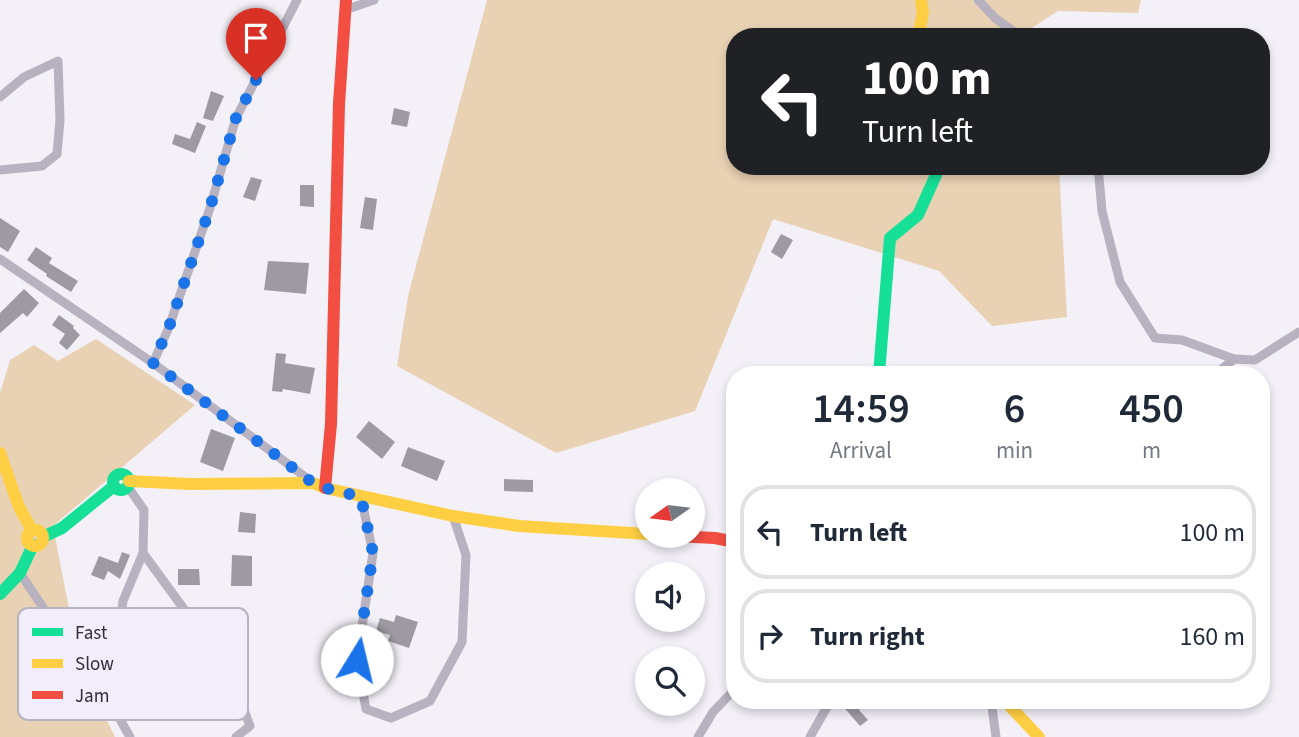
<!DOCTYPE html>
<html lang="en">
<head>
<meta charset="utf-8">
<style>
	body { margin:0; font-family:"Source Sans 3",sans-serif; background:#f2f2f3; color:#1f2937; height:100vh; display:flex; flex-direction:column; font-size:26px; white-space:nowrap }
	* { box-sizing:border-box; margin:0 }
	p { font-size:23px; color:#747a83 }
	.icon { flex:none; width:38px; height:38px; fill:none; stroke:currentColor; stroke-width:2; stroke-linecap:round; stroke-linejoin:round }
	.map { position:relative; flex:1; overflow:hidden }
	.drawer { position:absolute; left:726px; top:366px; width:544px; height:343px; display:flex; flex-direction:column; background:#fff; border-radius:28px; box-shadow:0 4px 10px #0003 }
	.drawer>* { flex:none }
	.top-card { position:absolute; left:726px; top:28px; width:544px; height:147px; border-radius:28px; box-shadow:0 4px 10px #0003; background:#202124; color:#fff; overflow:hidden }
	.needle { width:46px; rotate:256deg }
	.buttons { position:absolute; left:635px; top:478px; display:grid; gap:14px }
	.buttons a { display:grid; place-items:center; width:70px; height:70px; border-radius:50%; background:#fff; box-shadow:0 4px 10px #0003; font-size:35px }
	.pin { position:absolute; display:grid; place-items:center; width:60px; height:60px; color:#fff; margin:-72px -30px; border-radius:50% 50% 50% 0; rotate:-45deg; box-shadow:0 0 7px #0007 }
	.pin .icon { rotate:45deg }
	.me { position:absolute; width:77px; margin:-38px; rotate:9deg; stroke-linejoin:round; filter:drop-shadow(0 0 5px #0008) }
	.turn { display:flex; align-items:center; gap:24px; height:147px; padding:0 21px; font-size:32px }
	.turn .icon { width:91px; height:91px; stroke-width:2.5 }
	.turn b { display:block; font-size:49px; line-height:60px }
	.eta { display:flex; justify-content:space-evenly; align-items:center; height:119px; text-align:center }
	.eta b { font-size:42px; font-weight:600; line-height:49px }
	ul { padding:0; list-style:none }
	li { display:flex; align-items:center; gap:21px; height:94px; margin:0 14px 10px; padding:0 7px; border:4px solid #e0e1e3; border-radius:28px }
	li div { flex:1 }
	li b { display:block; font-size:26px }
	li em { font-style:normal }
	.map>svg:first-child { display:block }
</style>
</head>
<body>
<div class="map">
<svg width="1299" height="737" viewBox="0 0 1299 737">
	<rect width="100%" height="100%" fill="#f3f0f8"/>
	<!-- green -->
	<g fill="#e9d1b3">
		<path d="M487 0H1141L1138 13 1058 11 1018 37H735V166H1059L1067 317 992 326 939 271 773 219 695 411 556 453 397 366 408 296Z"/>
		<path d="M96 339 195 405 53 526 80 666 115 737H0V393L10 360 34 345 58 361Z"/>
	</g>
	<!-- building -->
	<g fill="#9d9aa2">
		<path d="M211 91 224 96 213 121 203 118Z"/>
		<path d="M394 108 410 112 407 127 391 124Z"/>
		<path d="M197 122 206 126 195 153 172 144 175 134 190 139Z"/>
		<path d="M251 177 262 180 255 201 243 197Z"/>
		<path d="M300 185H314V207L300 206Z"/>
		<path d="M365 197 377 199 373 230 360 228Z"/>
		<path d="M0 218 20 231 8 252 0 247Z"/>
		<path d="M781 234 793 240 782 259 771 252Z"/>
		<path d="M36 247 52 258 49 263 78 281 71 292 46 276 47 274 27 260Z"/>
		<path d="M268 261 309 263 306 294 264 290Z"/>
		<path d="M24 289 39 303 27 317 23 313 0 333V313Z"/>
		<path d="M59 315 74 326 73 328 80 335 67 350 59 343 65 334 52 325Z"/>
		<path d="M276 353 286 354 285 363 315 368 310 394 283 389 282 392 272 391Z"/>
		<path d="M369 421 395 442 382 459 356 437Z"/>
		<path d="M211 429 235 438 223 471 200 462Z"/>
		<path d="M408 447 445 461 437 481 401 466Z"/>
		<path d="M504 479 533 480V492L504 491Z"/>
		<path d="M240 512 256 514 255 533 238 532Z"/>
		<path d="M122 552 130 555 120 579 108 571 104 580 91 575 99 556 118 563Z"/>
		<path d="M232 555 252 556V586H231Z"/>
		<path d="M178 569H199L200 585H178Z"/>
		<path d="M231 614 249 616 246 651 228 650Z"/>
		<path d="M396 615 418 622 409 648 388 641 390 635 376 631 380 618 394 622Z"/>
		<path d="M846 700H857L862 707 859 710 868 720 860 726 841 704Z"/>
	</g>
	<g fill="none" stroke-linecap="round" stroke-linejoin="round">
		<!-- street -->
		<g stroke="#b7b1c0" stroke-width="9">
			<path d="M978 0 995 18 1021 37"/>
			<path d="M345 10 374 0"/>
			<path d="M0 97 24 77 58 61 60 120 57 154 42 166 0 170"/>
			<path d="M1098 166 1102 211 1120 282 1155 338 1182 340 1234 359"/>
			<path d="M0 259 153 363 312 482"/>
			<path d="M153 363 169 327 210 208 236 118 297 0"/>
			<path d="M1216 374 1234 359 1255 360 1299 332"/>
			<path d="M361 497 373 553 357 660 366 709 391 718 430 701 462 642 466 555 453 516"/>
			<path d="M143 553 230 672 250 726 236 737"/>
			<path d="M20 573 52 621 72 635 130 737"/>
			<path d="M72 635 116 661 123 601 143 553 144 510 128 487"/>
			<path d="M991 700 996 737"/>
			<path d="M698 737 713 712 735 689"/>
			<path d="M810 737 831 700"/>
		</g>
		<!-- fast -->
		<g stroke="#16e098" stroke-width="12">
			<path d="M879 374 890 238 918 215 940 166"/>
			<circle cx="121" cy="482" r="8"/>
			<path d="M43 537 62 528 114 486"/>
			<path d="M0 594 20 573 33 545"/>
		</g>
		<!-- slow -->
		<g stroke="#ffcf43" stroke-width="12">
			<path d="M918 37 923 13 921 0"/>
			<path d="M0 453 19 507 32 530"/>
			<path d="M129 481 191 484 313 483 325 488 453 516 519 526 648 534"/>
			<circle cx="35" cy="538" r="8"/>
			<path d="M1004 700 1039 737"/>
		</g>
		<!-- jam -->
		<g stroke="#f24e42" stroke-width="12">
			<path d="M325 488 331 424 339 104 346 0"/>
			<path d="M673 536 715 538 735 542"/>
		</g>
	</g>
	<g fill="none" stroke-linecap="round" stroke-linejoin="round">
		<!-- route -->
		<path stroke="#1a73e8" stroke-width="12" stroke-dasharray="0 21.6" d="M256 80 236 118 210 208 169 327 153 363 313 483 325 488 361 497 373 553 357 660"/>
	</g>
	<!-- legend -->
	<rect x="18" y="608" width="230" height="112" rx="10" fill="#f2edfb" stroke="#b8b3c1" stroke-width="2"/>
	<rect x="32" y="628" width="31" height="8" fill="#16e098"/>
	<rect x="32" y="659" width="31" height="9" fill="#ffcf43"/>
	<rect x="32" y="691" width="31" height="8" fill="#f24e42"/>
	<g font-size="19" fill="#312d39">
		<text x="75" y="639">Fast</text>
		<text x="75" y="670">Slow</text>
		<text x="75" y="702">Jam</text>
	</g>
</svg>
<div class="buttons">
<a><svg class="needle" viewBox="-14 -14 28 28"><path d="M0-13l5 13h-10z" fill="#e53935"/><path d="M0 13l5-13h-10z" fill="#747a83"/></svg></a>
<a><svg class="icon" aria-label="sound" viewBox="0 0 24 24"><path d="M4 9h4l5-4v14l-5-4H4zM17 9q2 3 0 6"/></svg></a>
<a><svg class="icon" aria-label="search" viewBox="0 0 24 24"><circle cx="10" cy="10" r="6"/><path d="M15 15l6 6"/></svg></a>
</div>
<div class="pin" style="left:256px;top:80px;background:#d93025"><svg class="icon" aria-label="arrive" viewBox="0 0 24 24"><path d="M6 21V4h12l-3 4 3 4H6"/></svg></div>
<svg class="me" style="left:357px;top:660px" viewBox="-20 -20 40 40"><circle r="19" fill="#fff"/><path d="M0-13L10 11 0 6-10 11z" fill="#1a73e8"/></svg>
<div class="top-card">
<div class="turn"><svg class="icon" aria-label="left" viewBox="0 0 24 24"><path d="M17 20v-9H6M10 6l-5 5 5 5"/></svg><div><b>100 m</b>Turn left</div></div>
</div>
<section class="drawer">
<div class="eta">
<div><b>14:59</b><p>Arrival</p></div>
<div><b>6</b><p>min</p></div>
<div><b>450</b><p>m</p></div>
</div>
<ul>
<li><svg class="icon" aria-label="left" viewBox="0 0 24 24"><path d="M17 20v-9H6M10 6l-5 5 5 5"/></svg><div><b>Turn left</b></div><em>100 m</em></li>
<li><svg class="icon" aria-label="right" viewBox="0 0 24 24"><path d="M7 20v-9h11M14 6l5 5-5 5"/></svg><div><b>Turn right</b></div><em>160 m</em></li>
</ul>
</section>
</div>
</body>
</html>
